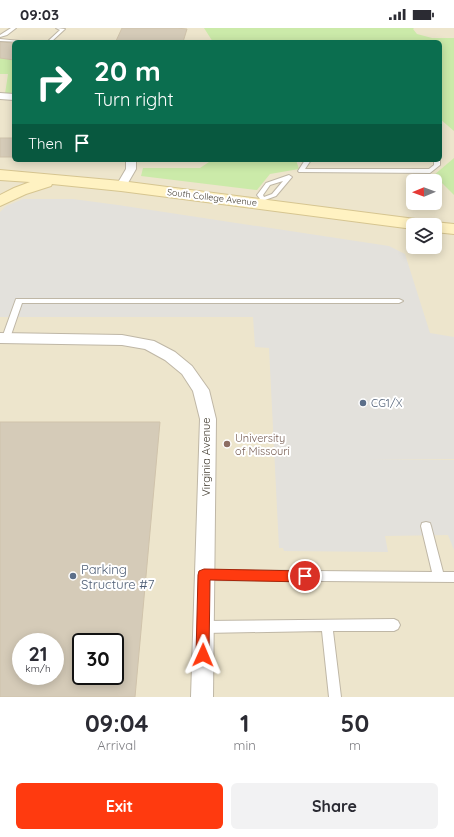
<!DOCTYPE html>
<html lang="en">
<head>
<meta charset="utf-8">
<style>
	body { margin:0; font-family:Quicksand,sans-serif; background:#f2f2f3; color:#2b2b33; height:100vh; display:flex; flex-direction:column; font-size:15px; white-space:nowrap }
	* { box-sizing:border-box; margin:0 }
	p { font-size:13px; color:#7c7c81 }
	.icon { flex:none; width:22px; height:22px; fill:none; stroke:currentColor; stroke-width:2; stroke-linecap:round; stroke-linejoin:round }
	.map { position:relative; height:669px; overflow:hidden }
	.side { display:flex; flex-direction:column; background:#fff; flex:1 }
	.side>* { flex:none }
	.banner { position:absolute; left:12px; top:12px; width:430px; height:122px; border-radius:6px; box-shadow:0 2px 10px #0003; background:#0b6e4f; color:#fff; overflow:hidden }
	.needle { width:26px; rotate:269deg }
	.fabs { position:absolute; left:406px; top:146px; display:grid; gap:8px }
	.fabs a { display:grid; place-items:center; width:36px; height:36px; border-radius:6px; background:#fff; box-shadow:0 2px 10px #0003; font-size:20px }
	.speed { position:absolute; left:12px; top:605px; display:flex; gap:8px; font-size:20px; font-weight:700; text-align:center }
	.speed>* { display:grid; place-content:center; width:52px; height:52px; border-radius:50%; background:#fff; box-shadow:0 2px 10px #0003; line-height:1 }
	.speed small { font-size:10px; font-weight:400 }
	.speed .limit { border:2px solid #111; border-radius:6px; background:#fff; color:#111 }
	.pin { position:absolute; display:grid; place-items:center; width:34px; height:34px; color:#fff; margin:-17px; border:2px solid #fff; border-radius:50%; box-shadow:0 1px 4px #0007 }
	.me { position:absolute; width:44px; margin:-22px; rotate:1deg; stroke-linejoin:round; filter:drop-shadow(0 0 3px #0008) }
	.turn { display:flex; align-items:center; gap:14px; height:84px; padding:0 16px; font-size:18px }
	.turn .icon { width:52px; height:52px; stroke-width:2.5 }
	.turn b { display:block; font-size:28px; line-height:34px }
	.then { display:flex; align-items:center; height:38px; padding:0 16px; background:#0003; gap:8px; font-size:15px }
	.eta { display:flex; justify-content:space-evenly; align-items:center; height:68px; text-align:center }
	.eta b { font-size:24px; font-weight:800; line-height:28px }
	.action { display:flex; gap:8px; margin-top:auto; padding:8px 16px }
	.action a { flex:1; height:46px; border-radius:6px; background:#ff3a0f; color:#fff; font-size:16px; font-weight:800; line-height:46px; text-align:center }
	.action a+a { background:#f2f2f3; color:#2b2b33 }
	.status { display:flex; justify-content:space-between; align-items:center; height:28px; padding:0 20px; background:#fff; direction:ltr }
	.status svg { height:11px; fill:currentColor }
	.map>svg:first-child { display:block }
</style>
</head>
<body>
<div class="status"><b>09:03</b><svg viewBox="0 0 49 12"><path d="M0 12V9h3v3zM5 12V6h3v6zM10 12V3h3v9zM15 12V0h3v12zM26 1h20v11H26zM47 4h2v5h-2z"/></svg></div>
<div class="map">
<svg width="454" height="669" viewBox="0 0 454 669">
	<rect width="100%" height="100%" fill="#f3efe4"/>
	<!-- education -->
	<path fill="#ede5cc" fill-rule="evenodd" d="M0 0H454V669H0ZM14 14H440V132H14ZM413 153H435V175H413ZM413 197H435V219H413ZM21 614H55V648H21ZM81 614H115V648H81Z"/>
	<!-- green -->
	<g fill="#cbeaa9">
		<path d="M204 0H414L413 1 417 6 432 10H454V103L440 91V14H213Z"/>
		<path d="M0 30 14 31V67L5 66 8 46H0Z"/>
		<path d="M454 130V167L434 147Z"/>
		<path d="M212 132H296L299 141 270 146 257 162 141 148 143 140H200Z"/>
	</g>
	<!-- parking -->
	<path fill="#e3e1dc" d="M23 171H73L118 177 389 218 405 226 430 305 454 309V431L369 432H454V522L448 507 385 508 388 524 284 523 283 520H279L269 320 255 319 253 289H0V184L6 178Z"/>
	<!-- building -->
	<g fill="#d5cbb8" stroke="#d0c3ab" fill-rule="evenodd">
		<path d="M122 0H176L187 1 183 14 116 13Z"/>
		<path d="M0 14 14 15V32L0 30Z"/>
		<rect x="0" y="110" width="14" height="19"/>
		<path d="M0 394H160L135 669H0ZM21 614H55V648H21ZM81 614H115V648H81Z"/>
	</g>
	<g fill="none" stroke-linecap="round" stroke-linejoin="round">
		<defs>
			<g id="lane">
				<path d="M11 0H16L7 7 0 9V7Z"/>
				<path d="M56 0 65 1 51 14H47L60 2Z"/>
				<path d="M0 11 20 13 22 14 0 13Z"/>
				<path d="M305 132H311L305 141H429L434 137V132H440V137L430 145 299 144 298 143Z"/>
				<path d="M289 147 292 149 276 168 265 172 263 176H259L258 175 260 171 257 167 266 155ZM283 153 272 166 264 169 263 167 270 157Z"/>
				<path d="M16 271H399L403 273 399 275H22L10 310 9 312H3L2 310Z"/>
				<path d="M426 494 430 495 431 498 443 544H454V554L204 552 200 550 199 547 200 544 204 542 432 544 421 498 422 495Z"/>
				<path d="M394 591 398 593 400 597 398 601 394 603H333L341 669H329L322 603 204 605 200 603 198 599 200 595 204 593Z"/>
			</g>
			<g id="street">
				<path d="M0 65 14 66V72L0 71Z"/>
				<path d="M126 132H136V141L125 160 121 161 116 158 126 141Z"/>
				<path d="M0 305 122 307 154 313 175 324 192 338 209 362 216 391 213 669H191L200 391 193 363 182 346 165 332 145 321 122 317 0 315Z"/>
			</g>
			<path id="secondary" d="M0 142 121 153 423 192C433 194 443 195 454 196V206L435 204V197H413V201L121 163 52 156 51 158 26 166 0 178V167L14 160 30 154 0 152Z"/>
		</defs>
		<!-- lane casing -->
		<use href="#lane" stroke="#bfb7a6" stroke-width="2"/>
		<!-- street casing -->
		<use href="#street" stroke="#bfb7a6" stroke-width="2"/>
		<!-- secondary casing -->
		<use href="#secondary" stroke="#d6c590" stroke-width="2"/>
		<!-- lane -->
		<use href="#lane" fill="#fff" fill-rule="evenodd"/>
		<!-- street -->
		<use href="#street" fill="#fff" fill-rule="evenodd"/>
		<!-- secondary -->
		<use href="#secondary" fill="#fff2c2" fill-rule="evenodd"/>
	</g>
	<!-- route -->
	<path fill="#ff3a0f" stroke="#a6260a" d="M204 541 305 543 310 545 311 548 310 552 305 554 210 552 209 627 207 632 203 634 198 632 196 627 198 547 199 543Z"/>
	<!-- markers -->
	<g fill="#5c6f8a" stroke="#fff" stroke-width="1.5">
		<circle cx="363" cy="375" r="4"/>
		<circle cx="73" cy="548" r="4"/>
	</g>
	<circle fill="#8d6e63" stroke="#fff" stroke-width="1.5" cx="227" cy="416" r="4"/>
	<g text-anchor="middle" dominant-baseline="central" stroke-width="4" stroke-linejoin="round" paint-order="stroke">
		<!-- far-street labels -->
		<g font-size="9" fill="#453f33" stroke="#fff">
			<text transform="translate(212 169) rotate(7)">South College Avenue</text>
		</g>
		<!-- service labels -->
		<g font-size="11" fill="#4e5e75" stroke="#fff" text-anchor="start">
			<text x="371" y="375">CG1/X</text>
		</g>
		<!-- education labels -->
		<g font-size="11" fill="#785e54" stroke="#fff" text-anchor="start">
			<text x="235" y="410">University<tspan x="235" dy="13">of Missouri</tspan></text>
		</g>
		<!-- street labels -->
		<g font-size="11" fill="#453f33" stroke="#fff">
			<text transform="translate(206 429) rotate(-90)">Virginia Avenue</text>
		</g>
		<!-- near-service labels -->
		<g font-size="13" fill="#4e5e75" stroke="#fff" text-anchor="start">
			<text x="81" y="541">Parking<tspan x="81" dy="15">Structure #7</tspan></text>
		</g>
	</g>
</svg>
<div class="fabs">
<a><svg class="needle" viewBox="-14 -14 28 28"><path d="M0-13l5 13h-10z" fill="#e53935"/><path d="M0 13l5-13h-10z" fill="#7c7c81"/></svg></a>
<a><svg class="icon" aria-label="layers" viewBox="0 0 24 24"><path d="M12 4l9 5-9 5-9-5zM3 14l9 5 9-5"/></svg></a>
</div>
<div class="speed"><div>21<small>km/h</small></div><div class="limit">30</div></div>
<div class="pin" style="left:305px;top:548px;background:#d93025"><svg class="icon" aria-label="arrive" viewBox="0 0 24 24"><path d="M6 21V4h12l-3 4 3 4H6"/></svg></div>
<svg class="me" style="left:203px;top:627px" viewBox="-20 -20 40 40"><path d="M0-17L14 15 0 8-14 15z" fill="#ff3a0f" stroke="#fff" stroke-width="4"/></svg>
<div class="banner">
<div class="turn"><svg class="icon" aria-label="right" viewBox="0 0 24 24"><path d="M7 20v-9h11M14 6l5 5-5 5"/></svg><div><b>20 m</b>Turn right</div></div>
<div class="then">Then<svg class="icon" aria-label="arrive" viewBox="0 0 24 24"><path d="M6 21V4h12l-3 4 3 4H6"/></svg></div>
</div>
</div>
<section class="side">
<div class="eta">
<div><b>09:04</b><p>Arrival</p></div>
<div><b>1</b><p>min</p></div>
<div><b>50</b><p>m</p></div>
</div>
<div class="action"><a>Exit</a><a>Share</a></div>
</section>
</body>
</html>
